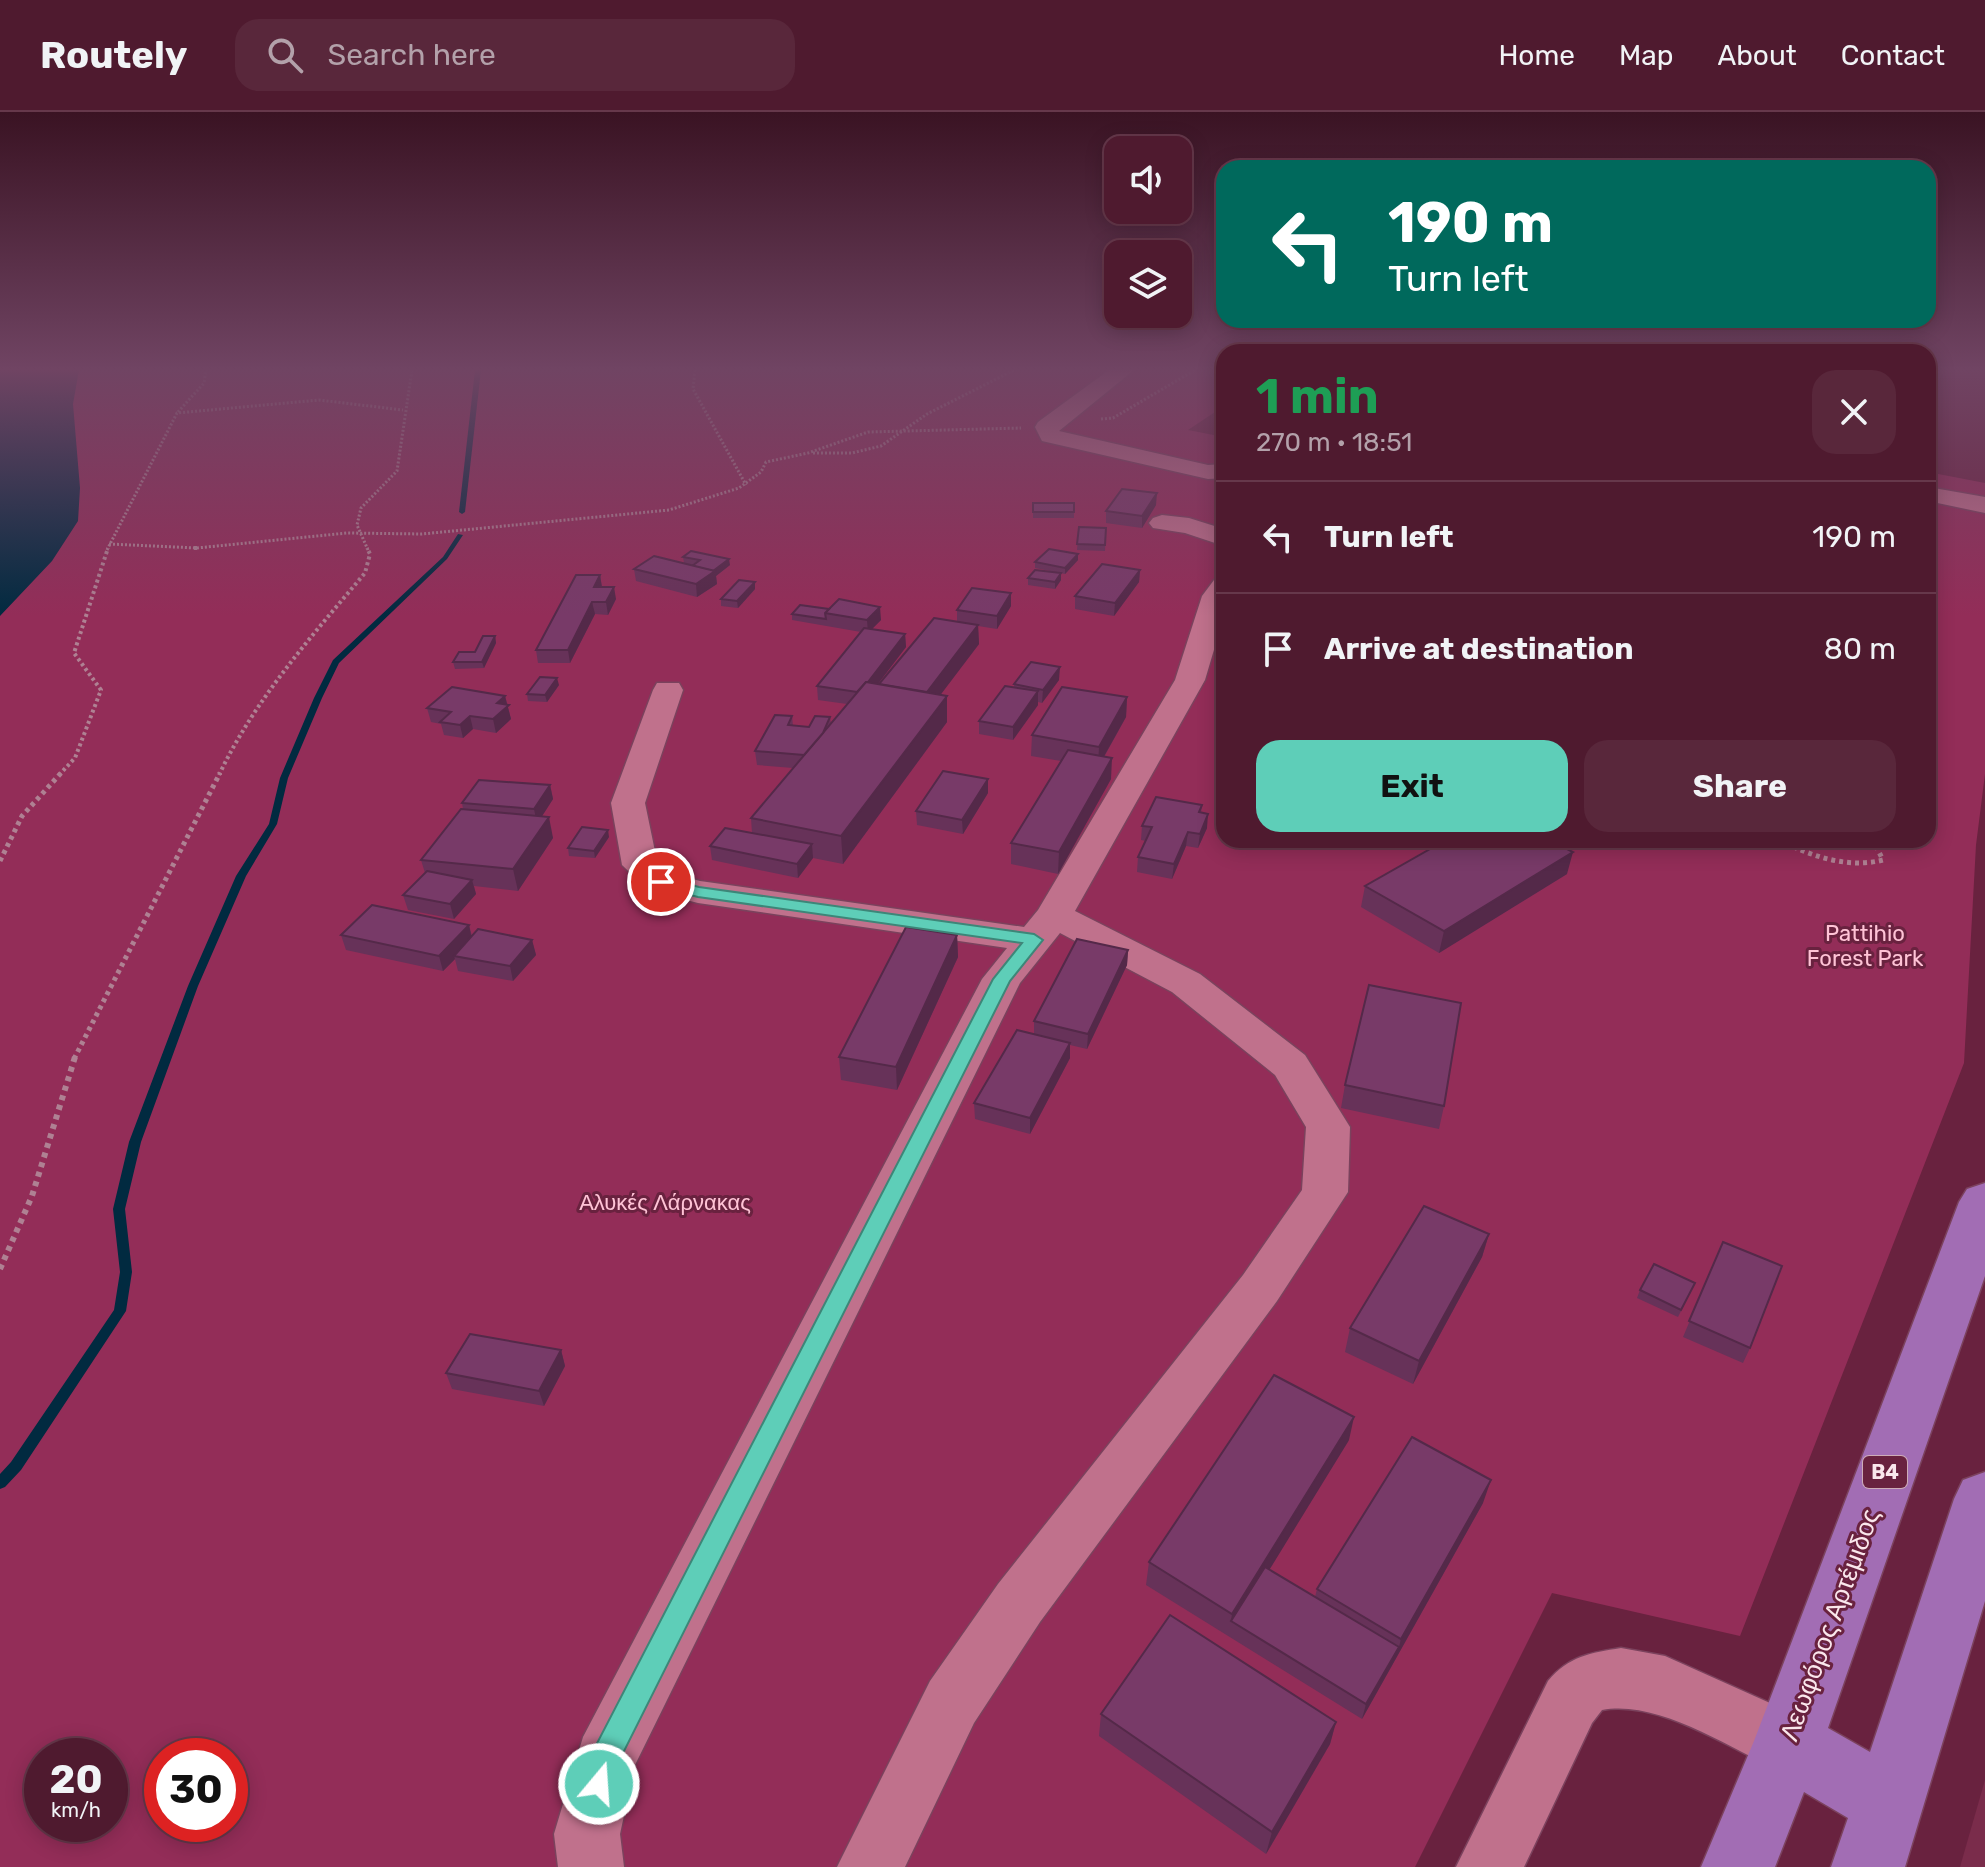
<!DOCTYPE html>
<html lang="en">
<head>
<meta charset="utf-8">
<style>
	body { margin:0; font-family:Rubik,sans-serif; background:#59273b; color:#f1f3f6; height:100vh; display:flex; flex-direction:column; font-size:30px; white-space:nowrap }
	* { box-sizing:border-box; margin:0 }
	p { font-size:26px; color:#b3a1aa }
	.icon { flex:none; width:44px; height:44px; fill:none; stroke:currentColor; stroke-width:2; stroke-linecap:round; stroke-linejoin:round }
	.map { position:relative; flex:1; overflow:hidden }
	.details { position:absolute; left:1216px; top:232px; width:720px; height:504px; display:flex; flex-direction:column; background:#4f1a2f; border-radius:24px; box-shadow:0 4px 20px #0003,0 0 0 2px #66384b }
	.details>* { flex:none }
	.hud { position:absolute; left:1216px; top:48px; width:720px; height:168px; border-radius:24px; box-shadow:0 4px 20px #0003,0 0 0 2px #66384b; background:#00695c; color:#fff; overflow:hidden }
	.tools { position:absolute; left:1104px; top:24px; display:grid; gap:16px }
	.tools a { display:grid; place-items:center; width:88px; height:88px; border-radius:16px; background:#4f1a2f; box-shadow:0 4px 20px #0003,0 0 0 2px #66384b; font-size:40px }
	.speed { position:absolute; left:24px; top:1626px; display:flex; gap:16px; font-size:40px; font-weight:700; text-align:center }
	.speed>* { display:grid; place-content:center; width:104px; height:104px; border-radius:50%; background:#4f1a2f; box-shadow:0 4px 20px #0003,0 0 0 2px #66384b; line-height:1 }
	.speed small { font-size:20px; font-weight:400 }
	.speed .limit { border:12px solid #d22; background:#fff; color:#111 }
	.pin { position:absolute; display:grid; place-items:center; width:68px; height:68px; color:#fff; margin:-34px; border:4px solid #fff; border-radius:50%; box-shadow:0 2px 8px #0007 }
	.me { position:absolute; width:88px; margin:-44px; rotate:18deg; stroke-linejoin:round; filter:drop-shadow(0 0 6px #0008) }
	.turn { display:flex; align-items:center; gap:28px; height:168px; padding:0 40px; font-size:36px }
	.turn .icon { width:104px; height:104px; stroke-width:2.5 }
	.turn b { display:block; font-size:56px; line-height:68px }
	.round { display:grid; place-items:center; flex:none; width:84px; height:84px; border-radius:24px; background:#59273b }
	.headline { display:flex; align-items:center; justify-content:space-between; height:136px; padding:0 40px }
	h1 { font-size:48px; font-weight:700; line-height:60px; color:#1e9e55 }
	.primary-button { display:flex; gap:16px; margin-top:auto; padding:16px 40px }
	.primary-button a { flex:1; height:92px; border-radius:24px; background:#5eceb8; color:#111; font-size:32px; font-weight:700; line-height:92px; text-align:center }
	.primary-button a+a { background:#59273b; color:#f1f3f6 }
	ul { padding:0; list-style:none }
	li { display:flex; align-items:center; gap:24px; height:112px; padding:0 40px; border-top:2px solid #66384b }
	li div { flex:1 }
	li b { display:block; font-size:30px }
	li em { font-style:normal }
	header { display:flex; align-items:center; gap:48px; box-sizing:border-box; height:112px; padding:0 40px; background:#4f1a2f; border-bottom:2px solid #66384b }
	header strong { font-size:38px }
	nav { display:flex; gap:44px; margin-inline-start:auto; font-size:28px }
	.search { width:560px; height:72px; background:#59273b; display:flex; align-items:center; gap:20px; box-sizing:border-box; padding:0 28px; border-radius:24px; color:#b3a1aa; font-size:30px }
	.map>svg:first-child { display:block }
</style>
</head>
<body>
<header>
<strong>Routely</strong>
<div class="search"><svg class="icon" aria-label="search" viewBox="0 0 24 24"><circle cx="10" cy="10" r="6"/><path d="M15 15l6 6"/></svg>Search here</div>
<nav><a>Home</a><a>Map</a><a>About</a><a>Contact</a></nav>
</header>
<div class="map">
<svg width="1985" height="1755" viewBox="0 0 1985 1755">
	<rect width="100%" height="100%" fill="#69223f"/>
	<!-- built -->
	<path fill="#7a2c4b" d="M1985 1668V1755H1960Z"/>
	<!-- green -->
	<path fill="#932d58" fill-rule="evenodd" d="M0 258H1224V294L1188 318 1224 325V728H1928V360L1985 371V662L1976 733 1964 951 1740 1524 1552 1481 1415 1755H0ZM42 1644H110V1712H42ZM162 1644H230V1712H162Z"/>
	<!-- water -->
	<path fill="#012a40" d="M0 258H79L73 292 80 376 78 409 52 449 0 504Z"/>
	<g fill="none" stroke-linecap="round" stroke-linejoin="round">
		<!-- stream -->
		<g fill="#012a40" fill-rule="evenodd">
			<path d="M475 258H481L465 400 462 402 459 400Z"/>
			<path d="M458 422 463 423 447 447 339 551 322 586 288 666 277 712 246 764 198 874 141 1030 125 1097 132 1160 126 1199 21 1358 5 1375 0 1377V1362L11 1350 114 1198 120 1160 113 1097 129 1030 188 874 236 764 269 712 280 666 314 586 333 548 443 445Z"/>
		</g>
		<defs>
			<g id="minor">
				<path d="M1109 258H1134L1059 319 1208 353 1224 352V366L1208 367 1042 329 1035 315 1038 310Z"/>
				<path d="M1928 375 1985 385V401L1928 389Z"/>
				<path d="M1162 403 1189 406 1224 417V434L1185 421 1153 416 1149 411 1153 406Z"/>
				<path d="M1224 466V504L1205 568 1075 799 1200 862 1305 943 1350 1015 1348 1080 1277 1189 1040 1510 974 1611 905 1755H837L930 1569 998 1472 1243 1163 1302 1078 1306 1015 1275 963 1172 880 1060 821 1020 871 635 1653 620 1722 624 1755H558L554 1722 583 1625 982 867 1007 836 698 791 648 778 622 753 611 691 653 578 657 571H679L683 578 645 691 657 749 674 762 700 769 1024 815 1038 798 1175 568 1202 484 1214 468Z"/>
				<path d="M1621 1536 1665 1544 1810 1609 1820 1631 1810 1653 1788 1662C1734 1640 1661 1587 1602 1598L1592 1611 1524 1755H1456L1548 1569C1569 1544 1590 1541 1621 1536Z"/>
			</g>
			<path id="major" d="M1985 1071V1164L1828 1616 1870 1640 1954 1387 1963 1368 1985 1360V1489L1905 1755H1831L1848 1706 1804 1680 1775 1755H1701L1754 1629 1959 1090 1967 1077Z"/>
		</defs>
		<!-- minor casing -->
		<use href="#minor" stroke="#7b425d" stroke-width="3"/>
		<!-- major casing -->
		<use href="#major" stroke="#7b425d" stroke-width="3"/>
		<!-- path-far3 -->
		<g stroke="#af8193" stroke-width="3" stroke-dasharray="2 2" stroke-linecap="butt">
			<path d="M695 258 693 277 746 373"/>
			<path d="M178 300 204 271 206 258"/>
			<path d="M1101 307 1113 306 1195 258"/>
			<path d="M813 341H852L881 334 927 302 1014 258"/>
			<path d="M109 432 197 436 347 421 422 422 669 398 739 376 761 360 766 350 808 341 868 320 1021 316"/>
			<path d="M107 438 177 301 319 288 403 298"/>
			<path d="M368 438 357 413 361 396 397 359 412 258"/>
		</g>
		<!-- path-far2 -->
		<g stroke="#af8193" stroke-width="4" stroke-dasharray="3 3" stroke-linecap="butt">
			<path d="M194 436H198"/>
			<path d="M59 663 75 646 101 578 74 541 108 436"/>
			<path d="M219 663C255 587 311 525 365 461L370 442 367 436"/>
		</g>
		<!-- path-far1 -->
		<g stroke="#af8193" stroke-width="5" stroke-dasharray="4 4" stroke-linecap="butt">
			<path d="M1779 728C1811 744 1847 757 1883 748L1873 728"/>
			<path d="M0 749 22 704 61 661"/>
			<path d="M74 947 220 661"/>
		</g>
		<!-- path -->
		<path stroke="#af8193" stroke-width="6" stroke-dasharray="5 5" stroke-linecap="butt" d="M0 1157 32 1084 75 945"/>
		<!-- minor -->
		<use href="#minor" fill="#c0718c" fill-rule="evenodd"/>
		<!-- major -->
		<use href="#major" fill="#a26db4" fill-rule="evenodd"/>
	</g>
	<!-- wall -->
	<g fill="#673259">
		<rect x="1033" y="391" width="41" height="15"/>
		<path d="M1156 393 1142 416 1106 411V399Z"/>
		<path d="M1079 415 1106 416 1105 439 1077 438Z"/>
		<path d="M683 445 730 453 716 464 717 472 697 485 636 469 634 457 693 453 684 451Z"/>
		<path d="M1078 448 1065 462 1035 456V450Z"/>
		<path d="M1140 458 1139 470 1114 504 1075 497V484Z"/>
		<path d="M600 463 602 475 616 487 608 503 595 502 570 551H538L536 538Z"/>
		<path d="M1028 466 1061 468 1055 477 1028 473Z"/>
		<path d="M755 477 738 496 721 494V487Z"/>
		<path d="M800 493 881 508 872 517 905 522 906 535 878 572H879L957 509V498L1011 494 997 517 978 514 979 532 940 583 947 610 843 752 813 746 798 766 712 748 710 734 752 721 751 706 793 656 757 653 755 639 792 604 793 614 809 615 830 605 831 612 847 592 818 588 817 574 861 520 792 508V502Z"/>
		<path d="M495 524 496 531 484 556 455 557 453 550 475 540Z"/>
		<path d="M1059 568 1042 591 1038 590V593L1013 628 979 622V609L1014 575V572Z"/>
		<path d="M559 573 547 590 528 589 527 582Z"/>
		<path d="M505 584 511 607 496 621 473 617 463 626 444 623 441 612 431 610 427 596Z"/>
		<path d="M1127 585 1126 605 1104 645 1111 667 1058 762 1011 752V731L1061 649 1031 644 1032 623Z"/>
		<path d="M550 673 553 687 542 704 553 726 518 779 474 774 476 782 454 807 408 798 403 783 425 761 421 748 463 697 462 691Z"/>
		<path d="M988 681 963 722 917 713 916 699Z"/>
		<path d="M1202 693 1201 701 1207 716 1198 736 1186 734 1172 767 1137 760 1138 745 1146 729 1141 728 1142 714Z"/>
		<path d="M609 725 595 746 569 744 568 736Z"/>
		<path d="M1567 762 1439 841 1361 795 1365 774Z"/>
		<path d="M469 813 472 824 532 828 536 843 513 869 458 859 455 847 443 859 346 838 341 823Z"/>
		<path d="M957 823 958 845 897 978 841 968 839 945Z"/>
		<path d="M1128 838 1127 853 1087 937 1070 933V946L1030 1022 975 1007 974 991 1034 922V909Z"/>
		<path d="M1345 973 1444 994 1439 1017 1341 996Z"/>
		<path d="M1489 1122 1482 1145 1413 1272 1345 1240 1350 1216Z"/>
		<path d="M1723 1130 1750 1236 1743 1251 1683 1225Z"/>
		<path d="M1695 1171 1678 1205 1637 1186 1640 1178Z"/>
		<path d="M561 1238 565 1254 544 1294 452 1277 446 1261Z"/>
		<path d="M1349 1328 1269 1458 1315 1485 1317 1477 1483 1391 1362 1607 1146 1473 1149 1450Z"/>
		<path d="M1101 1602 1336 1610 1330 1632 1266 1742 1099 1624Z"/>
	</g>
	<!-- shaded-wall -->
	<g fill="#542949">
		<path d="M1157 381 1156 393 1142 416V404Z"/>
		<path d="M1078 442V448L1065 462V456Z"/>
		<path d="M729 447 730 453 716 464 717 472 697 485 696 472Z"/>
		<path d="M1140 458 1139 470 1114 504 1115 491Z"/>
		<path d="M1061 461V468L1055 477V470Z"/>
		<path d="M600 463 602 476 594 475Z"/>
		<path d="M755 470V477L738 496 737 489Z"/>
		<path d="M614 475 616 487 608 503 606 490Z"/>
		<path d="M1011 481V494L997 517V504Z"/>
		<path d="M592 490 595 502 570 551 568 538Z"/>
		<path d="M880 495 881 508 868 521 867 508Z"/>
		<path d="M978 513 979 532 926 602 925 582Z"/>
		<path d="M905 522 906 535 861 594 860 581Z"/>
		<path d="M495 524 496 531 484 556 482 550Z"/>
		<path d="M1060 555 1059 568 1042 591 1043 578Z"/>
		<path d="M557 566 559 573 547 590 545 583Z"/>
		<path d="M1038 579V593L1013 628V615Z"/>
		<path d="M505 584 511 607 496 621 493 607 497 591Z"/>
		<path d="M947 584V610L843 752 841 724Z"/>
		<path d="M1127 585 1126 605 1098 655 1099 635Z"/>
		<path d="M470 604 473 617 463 626 460 613Z"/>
		<path d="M1112 646 1111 667 1058 762 1059 740Z"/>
		<path d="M988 667V681L963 722 962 708Z"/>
		<path d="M550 673 553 687 537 712 534 697Z"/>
		<path d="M1208 702 1207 716 1198 736 1200 722Z"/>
		<path d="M549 705 553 726 518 779 513 757Z"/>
		<path d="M608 718 609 725 595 746 594 739Z"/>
		<path d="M1188 720 1186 734 1172 767 1174 752Z"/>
		<path d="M812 732 813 746 798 766 797 752Z"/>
		<path d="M1573 740 1567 762 1439 841 1444 819Z"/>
		<path d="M472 768 476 782 454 807 450 792Z"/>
		<path d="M469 813 472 828 454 844 455 847 443 859 439 844Z"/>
		<path d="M957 823 958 845 897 978 896 955Z"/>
		<path d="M532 828 536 843 513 869 510 854Z"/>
		<path d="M1128 838 1127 853 1087 937 1088 922Z"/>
		<path d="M1070 931V946L1030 1022V1006Z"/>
		<path d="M1489 1122 1482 1145 1413 1272 1419 1249Z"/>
		<path d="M561 1238 565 1254 544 1294 539 1279Z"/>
		<path d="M1354 1305 1349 1328 1236 1512 1231 1509 1232 1502Z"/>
		<path d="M1491 1368 1483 1391 1362 1607 1366 1592 1399 1535 1401 1527Z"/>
		<path d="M1336 1610 1330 1632 1266 1742 1272 1720Z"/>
	</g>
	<!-- building -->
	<g fill="#783a68" stroke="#542949" stroke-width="2">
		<path d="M1122 377 1157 381 1142 404 1106 399Z"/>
		<rect x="1033" y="391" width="41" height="9"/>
		<path d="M1079 415 1106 416 1105 433 1077 432Z"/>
		<path d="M1049 437 1078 442 1065 456 1035 450Z"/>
		<path d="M691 439 729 447 713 459 692 454 700 448 683 445Z"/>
		<path d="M654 444 715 459 696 472 634 457Z"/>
		<path d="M1102 452 1140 458 1115 491 1075 484Z"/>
		<path d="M1035 458 1061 461 1055 470 1028 466Z"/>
		<path d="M576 463H600L594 475H614L606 490H592L568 538H536Z"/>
		<path d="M739 468 755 470 737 489 721 487Z"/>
		<path d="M972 476 1011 481 997 504 957 498Z"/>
		<path d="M839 487 880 495 867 508 825 501Z"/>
		<path d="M800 493 829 497 825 501 826 507 792 502Z"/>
		<path d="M934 506 978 513 927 580 879 572Z"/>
		<path d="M864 516 905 522 868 570H866L857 580 817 574Z"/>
		<path d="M483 524H495L482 550H453L459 540H475Z"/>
		<path d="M1031 550 1060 555 1043 578 1014 572Z"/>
		<path d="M540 565 557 566 545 583 527 582Z"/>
		<path d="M866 570 947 584 841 724 751 706Z"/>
		<path d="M1005 574 1038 579 1013 615 979 609Z"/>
		<path d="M452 575 505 584 497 591 509 593 493 607 470 604 460 613 440 610 451 600 427 596Z"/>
		<path d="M1062 575 1127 585 1099 635 1032 623Z"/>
		<path d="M775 603 792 604 788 613 809 615 815 604 830 605 823 621 804 643 755 639Z"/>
		<path d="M1068 638 1112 646 1059 740 1011 731Z"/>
		<path d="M943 659 988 667 962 708 916 699Z"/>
		<path d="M479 668 550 673 534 697 462 691Z"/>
		<path d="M1156 685 1202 693 1199 700 1208 702 1200 722 1188 720 1174 752 1138 745 1152 715 1142 714Z"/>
		<path d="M461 697 549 705 513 757 421 748Z"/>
		<path d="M582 715 608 718 594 739 568 736Z"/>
		<path d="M725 716 812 732 797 752 710 734Z"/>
		<path d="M1446 728H1549L1573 740 1444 819 1365 774Z"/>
		<path d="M427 759 472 768 450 792 403 783Z"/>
		<path d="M372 793 469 813 439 844 341 823Z"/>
		<path d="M906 815 957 823 896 955 839 945Z"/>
		<path d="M478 817 532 828 510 854 454 844Z"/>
		<path d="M1077 827 1128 838 1088 922 1034 909Z"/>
		<path d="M1369 873 1461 891 1444 994 1345 973Z"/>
		<path d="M1017 918 1070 931 1030 1006 974 991Z"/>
		<path d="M1424 1094 1489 1122 1419 1249 1350 1216Z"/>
		<path d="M1723 1130 1782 1154 1750 1236 1689 1209Z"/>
		<path d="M1654 1152 1695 1171 1681 1198 1640 1178Z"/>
		<path d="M470 1222 561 1238 539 1279 446 1261Z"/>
		<path d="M1274 1263 1354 1305 1232 1502 1149 1450Z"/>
		<path d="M1412 1325 1491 1368 1401 1527 1317 1477Z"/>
		<path d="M1265 1455 1399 1535 1366 1592 1231 1509Z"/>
		<path d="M1170 1503 1336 1610 1272 1720 1101 1602Z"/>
	</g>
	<!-- sky -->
	<linearGradient id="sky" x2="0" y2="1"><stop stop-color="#3a1323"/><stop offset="0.51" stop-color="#704463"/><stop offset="1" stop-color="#704463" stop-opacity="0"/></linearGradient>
	<rect width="1985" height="504" fill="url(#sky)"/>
	<!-- route -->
	<path fill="#5eceb8" stroke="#3d8678" stroke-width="2" d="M661 765 699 775 1034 822 1043 828 1010 869 618 1651 609 1683 599 1687 589 1683 584 1672 594 1637 993 867 1022 831 698 785 655 774V766Z"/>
	<g text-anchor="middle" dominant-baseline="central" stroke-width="6" stroke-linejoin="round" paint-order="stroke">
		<!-- shield labels -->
		<rect fill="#69223f" stroke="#ceacb8" stroke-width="2" x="1863" y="1344" width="44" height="32" rx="6"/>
		<g font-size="20" font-weight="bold" fill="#fae7ec">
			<text x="1885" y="1360">B4</text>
		</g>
		<!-- park labels -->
		<g font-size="22" fill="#ffc3d6" stroke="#69223f">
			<text x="1865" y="821">Pattihio<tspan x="1865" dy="25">Forest Park</tspan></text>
			<text x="665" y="1090">Αλυκές Λάρνακας</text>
		</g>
		<!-- near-street labels -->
		<g font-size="26" fill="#fae7ec" stroke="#69223f">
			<text transform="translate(1830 1513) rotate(-70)">Λεωφόρος Αρτέμιδος</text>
		</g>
	</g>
</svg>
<div class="tools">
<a><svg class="icon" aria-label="sound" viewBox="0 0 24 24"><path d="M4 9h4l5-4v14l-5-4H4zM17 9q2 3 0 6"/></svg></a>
<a><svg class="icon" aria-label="layers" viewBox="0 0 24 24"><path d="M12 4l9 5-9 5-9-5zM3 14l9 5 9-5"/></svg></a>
</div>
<div class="speed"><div>20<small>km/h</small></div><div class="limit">30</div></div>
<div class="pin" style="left:661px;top:770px;background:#d93025"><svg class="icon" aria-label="arrive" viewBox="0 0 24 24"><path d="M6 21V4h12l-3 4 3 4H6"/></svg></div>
<svg class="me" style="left:599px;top:1672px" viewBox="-20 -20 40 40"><circle r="17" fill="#5eceb8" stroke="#fff" stroke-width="3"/><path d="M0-11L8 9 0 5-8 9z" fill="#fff"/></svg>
<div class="hud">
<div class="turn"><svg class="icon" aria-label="left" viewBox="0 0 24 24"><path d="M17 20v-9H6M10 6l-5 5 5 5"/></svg><div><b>190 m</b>Turn left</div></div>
</div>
<section class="details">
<div class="headline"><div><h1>1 min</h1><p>270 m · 18:51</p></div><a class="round"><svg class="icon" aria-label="close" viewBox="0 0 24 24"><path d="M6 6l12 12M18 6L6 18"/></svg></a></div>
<ul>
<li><svg class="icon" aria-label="left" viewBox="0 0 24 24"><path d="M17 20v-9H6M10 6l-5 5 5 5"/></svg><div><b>Turn left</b></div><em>190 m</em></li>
<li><svg class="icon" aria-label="arrive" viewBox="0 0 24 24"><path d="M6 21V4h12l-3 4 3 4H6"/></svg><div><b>Arrive at destination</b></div><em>80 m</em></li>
</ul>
<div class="primary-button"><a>Exit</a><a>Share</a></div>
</section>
</div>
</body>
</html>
